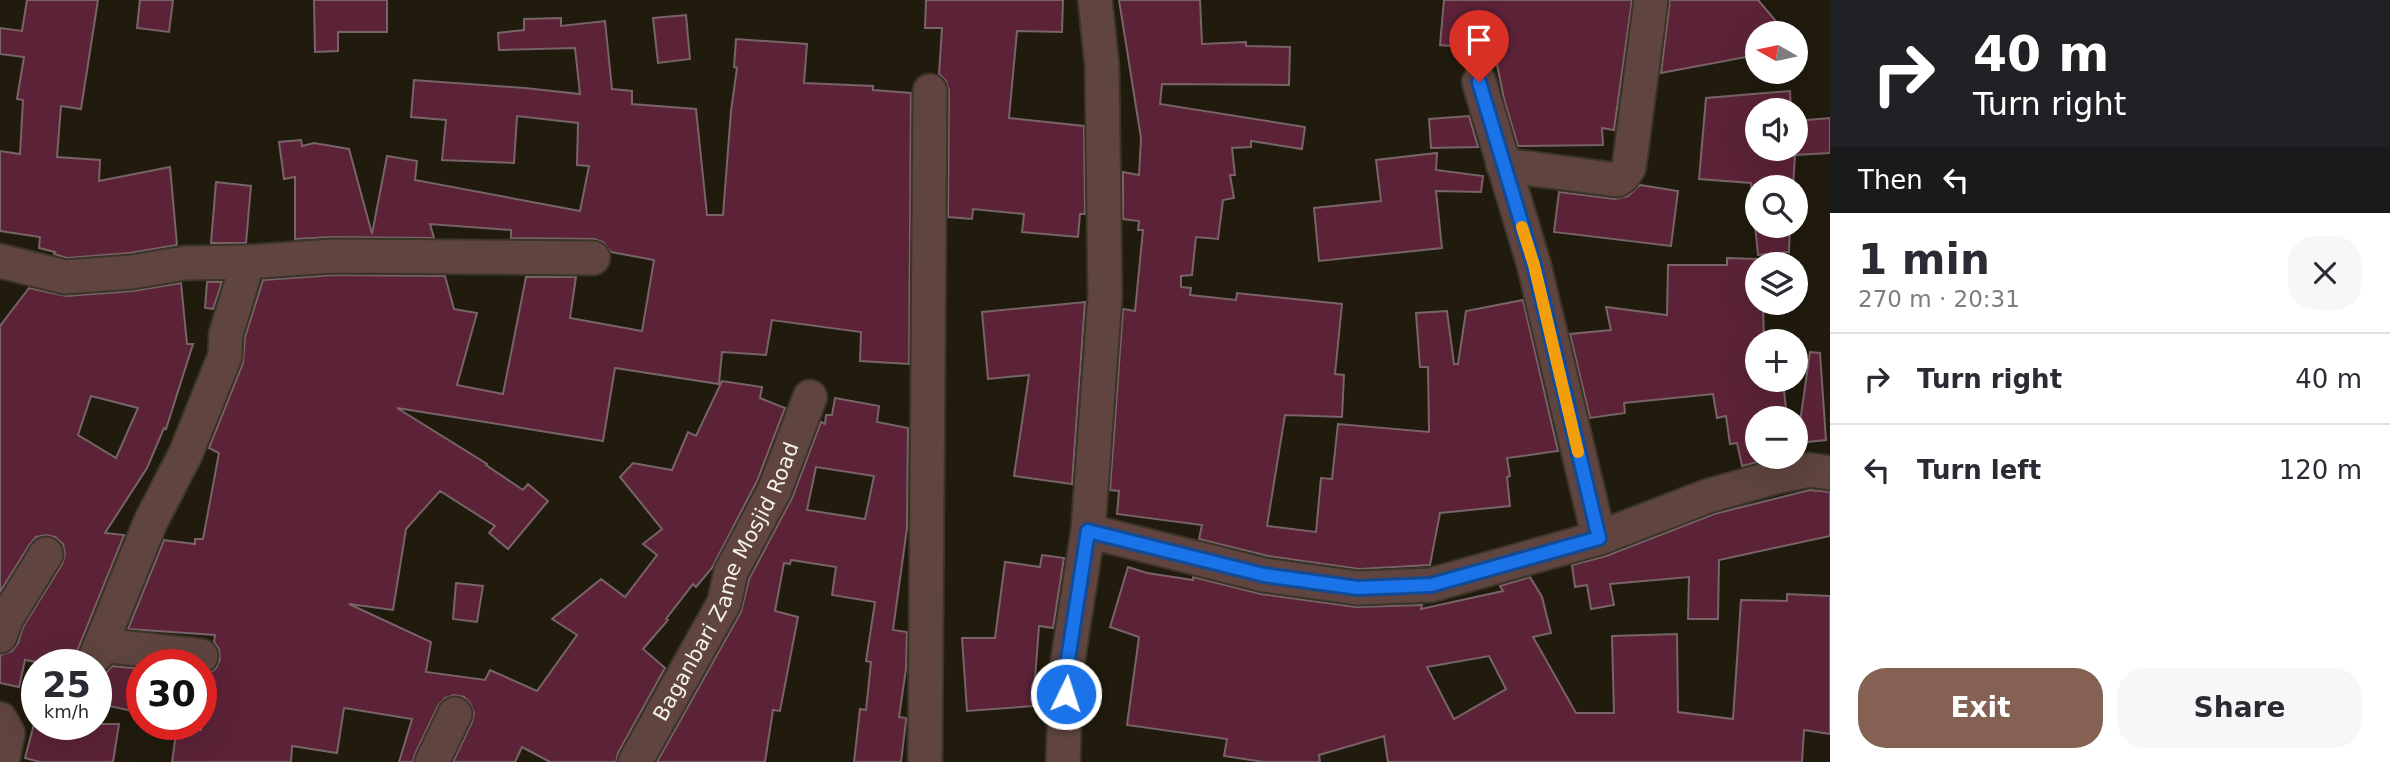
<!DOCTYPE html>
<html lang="en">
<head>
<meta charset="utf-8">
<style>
	body { margin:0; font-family:"DejaVu Sans",sans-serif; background:#f7f7f7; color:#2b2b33; height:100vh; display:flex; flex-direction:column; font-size:26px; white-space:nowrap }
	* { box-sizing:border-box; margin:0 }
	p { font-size:23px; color:#7c7c81 }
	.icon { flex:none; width:38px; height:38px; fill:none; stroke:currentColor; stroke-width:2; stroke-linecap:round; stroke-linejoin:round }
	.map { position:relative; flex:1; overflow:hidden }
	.panel { display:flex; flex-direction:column; background:#fff; width:560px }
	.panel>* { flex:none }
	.top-card { background:#202124; color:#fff; overflow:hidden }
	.needle { width:46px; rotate:279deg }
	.buttons { position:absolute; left:1745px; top:21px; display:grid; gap:14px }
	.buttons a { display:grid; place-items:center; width:63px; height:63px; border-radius:50%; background:#fff; box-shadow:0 7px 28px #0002; font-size:35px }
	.speed { position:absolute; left:21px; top:649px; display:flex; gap:14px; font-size:35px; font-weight:700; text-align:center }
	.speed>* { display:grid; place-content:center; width:91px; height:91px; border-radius:50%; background:#fff; box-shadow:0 7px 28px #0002; line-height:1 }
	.speed small { font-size:18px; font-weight:400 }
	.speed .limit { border:10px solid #d22; background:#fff; color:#111 }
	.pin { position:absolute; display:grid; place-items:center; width:60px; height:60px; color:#fff; margin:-72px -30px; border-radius:50% 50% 50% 0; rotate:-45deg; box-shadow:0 0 7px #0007 }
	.pin .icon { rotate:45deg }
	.me { position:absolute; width:77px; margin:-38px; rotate:4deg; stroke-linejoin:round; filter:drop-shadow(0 0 5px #0008) }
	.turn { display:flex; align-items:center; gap:24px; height:147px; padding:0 28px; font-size:32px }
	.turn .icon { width:91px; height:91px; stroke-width:2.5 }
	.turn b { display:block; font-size:49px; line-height:60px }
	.then { display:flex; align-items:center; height:66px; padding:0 28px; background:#0003; gap:14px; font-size:26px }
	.round { display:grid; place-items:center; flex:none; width:74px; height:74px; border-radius:28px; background:#f7f7f7 }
	.headline { display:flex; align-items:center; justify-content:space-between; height:119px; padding:0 28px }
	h1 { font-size:42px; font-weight:700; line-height:52px }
	.cta { display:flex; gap:14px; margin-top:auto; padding:14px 28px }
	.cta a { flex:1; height:80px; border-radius:28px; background:#846153; color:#fff; font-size:28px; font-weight:700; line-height:80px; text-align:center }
	.cta a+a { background:#f7f7f7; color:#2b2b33 }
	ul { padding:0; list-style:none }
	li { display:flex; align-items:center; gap:21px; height:91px; padding:0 28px; border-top:2px solid #e1e1e2 }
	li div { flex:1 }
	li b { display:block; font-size:26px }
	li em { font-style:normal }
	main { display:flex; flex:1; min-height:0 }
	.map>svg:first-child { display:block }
</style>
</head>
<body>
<main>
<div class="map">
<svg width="1830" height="762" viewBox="0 0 1830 762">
	<rect width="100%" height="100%" fill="#201b0c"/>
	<!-- building -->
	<g fill="#5c2338" stroke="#776368" stroke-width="2" fill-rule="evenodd">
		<path d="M27 0H98L81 109 61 106 57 157 100 160 99 181 170 167 177 245 130 253 67 258 54 254 55 252 39 248 40 237 0 231V151L20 154 23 100 17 99 24 57 0 54V28L22 31Z"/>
		<path d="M140 0H173L169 32 137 28Z"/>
		<path d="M314 0H387V32H338V51L315 52Z"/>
		<path d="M926 0H1063L1062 32 1017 31 1009 118 1084 126 1085 214H1080L1078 237 1022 232 1024 214 973 209 972 219 948 217 949 91 946 81 939 74 942 28H925Z"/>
		<path d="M1119 0H1200L1202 44 1246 42V46L1290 47 1289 85 1162 84 1160 104 1305 127 1302 149 1251 141V147L1232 148 1235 175H1230L1234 198 1223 200 1218 239 1196 237 1192 275 1181 276V287L1191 288 1190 295 1236 300 1237 293 1342 304 1335 374 1344 375 1342 417 1285 415 1267 526 1316 532 1321 478 1332 479 1338 424 1429 432 1428 367H1420L1416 313 1447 311 1454 364H1458L1466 311 1523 300 1558 451 1507 458 1510 476 1507 477 1510 506 1440 513 1430 565 1359 569 1268 556 1199 539 1202 525 1117 514 1119 491 1110 490 1123 309 1135 311 1143 230H1138L1139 221 1123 219V172L1139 175 1141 138Z"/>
		<path d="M1444 0H1632L1614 130 1602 128 1603 145 1518 146 1504 99 1494 50 1440 45Z"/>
		<path d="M1670 0H1758L1786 33H1757V55L1661 73Z"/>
		<path d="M686 15 690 59 658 63 653 18Z"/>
		<path d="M561 18V26L605 21 612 89 632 91V104L696 109 707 215H723L731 111 737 68 734 67 736 39 807 44 804 83 873 86V90L911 93 909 364 860 361 861 332 772 320 766 355 722 352 719 384 615 368 603 441 397 408 487 464 486 465 523 490 528 484 548 501 508 549 489 533 495 526 440 491 406 529 393 610 349 604 431 642 426 672 485 680 490 670 537 691 577 635 552 619 601 579 625 597 657 555 643 544 662 529 620 477 633 463 672 470 688 432 696 436 722 381 762 387 760 398 785 408 757 481 712 568 696 587 693 584 666 619 668 620 643 649 665 668 618 753 616 762H550L522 747 515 762H453L472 722 474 713 470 703 464 697 454 695 445 698 438 706 415 754 413 762H399L412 719 344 708 337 753 292 746 291 762H172L177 726 201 730 209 673 216 668 220 659 219 649 214 642 215 635 128 629 164 540 195 544V539H203L219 453 209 448 243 363 245 337 263 280 334 275 445 276 454 309 477 313 457 385 503 394 526 277H576L570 318 642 331 654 260 611 252 603 242 594 239 511 238V230L430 224 434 238 333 237 295 239V177L284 179 279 142 301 140 302 146 314 143 349 149 372 234 387 156 417 161 415 180 580 211 589 166 577 165 578 123 517 116 514 163 442 160 446 120 411 117 414 80 525 88 580 94 575 48 499 50 498 33 524 30V19Z"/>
		<path d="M1790 91 1791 110H1757V149H1796V121L1830 118V153L1795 155 1793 187H1757V226H1790L1789 252 1758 255 1751 183 1699 179 1706 98Z"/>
		<path d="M1469 116 1478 147 1431 148 1429 119Z"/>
		<path d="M1437 153 1436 170 1483 176 1481 192 1436 191 1442 248 1319 261 1314 208 1381 201 1376 160Z"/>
		<path d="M216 182 251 186 246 243H211Z"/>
		<path d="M1640 185 1678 191 1671 246 1554 232 1559 192 1615 199 1628 196Z"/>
		<path d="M1727 258 1757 259 1755 297 1757 296V303H1763L1764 340 1778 333 1779 341H1757V380H1783L1787 418H1757V457H1777L1742 466 1737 443 1730 444 1726 416 1717 418 1713 394 1624 403 1625 413 1590 418 1570 334 1611 330 1606 307 1667 315 1668 265H1727Z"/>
		<path d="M207 282H222L213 309 205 308Z"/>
		<path d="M181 283 187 344H193L166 429 164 428 147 468 105 533 124 535 78 649 77 658 80 665H54L25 660 19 687 0 683V655L12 651 18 643 23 627 62 564 65 554 63 544 55 537 46 535 36 537 30 544 0 592V326L29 288 66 296 133 291ZM91 396 138 408 116 458 78 435Z"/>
		<path d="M1085 302 1072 484 1014 476 1029 375 988 379 982 312Z"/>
		<path d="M1810 352 1820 353 1826 440 1797 443Z"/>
		<path d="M835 398 879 406 877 422 908 428 907 528 893 630 907 632 906 669 899 717 906 718V721L901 762H854L860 709 866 710 871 662 866 661 875 602 832 595 836 567 791 560 790 564 784 563 775 611 798 617 780 711 773 710 765 762H657L741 612 749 579 792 498 821 422 825 424 826 415H832ZM816 467 874 476 865 519 807 510Z"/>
		<path d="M1810 490 1830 492V536L1719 560 1718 619H1688L1689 577 1610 584 1614 605 1591 609 1587 585 1575 587 1572 565 1606 556 1714 514Z"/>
		<path d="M1042 555 1064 558 1053 628 1039 626 1033 706 967 711 962 638H995L1005 562 1040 567Z"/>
		<path d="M1128 567 1147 573 1193 580V577L1261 594 1356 607 1422 605 1421 609 1503 591 1500 586 1530 577 1542 597 1551 633 1533 637 1576 713H1614L1612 636 1677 634 1678 712 1733 719 1741 600 1787 601V594L1830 596V734L1804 730 1802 762H1388L1384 736 1319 755 1320 762H1264L1224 756 1227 739 1127 725 1139 637 1110 627ZM1489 656 1506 689 1454 719 1427 667Z"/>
		<path d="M456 583 483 586 477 622 453 619Z"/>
		<path d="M112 666 142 669V709L132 708V711L96 703V675L107 672Z"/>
		<path d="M34 724H119L113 762H40L25 758Z"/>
	</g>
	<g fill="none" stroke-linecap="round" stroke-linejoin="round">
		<defs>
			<g id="minor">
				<path d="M1479 82 1534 265 1599 538"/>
				<path d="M1503 165 1617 180 1623 176 1629 167 1651 0"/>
				<path d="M0 261 65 277 132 272 185 263 248 262"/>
				<path d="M1088 531 1105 296 1102 65 1095 0"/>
				<path d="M0 636 6 619 46 554"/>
				<path d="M101 645 201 656"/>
				<path d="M96 656 151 521 186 453 225 356 226 334 248 262 333 256 593 258"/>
				<path d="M0 719 8 733 2 762"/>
				<path d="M432 762 455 714"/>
				<path id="s1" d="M635 762 724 603 731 572 775 489 810 397"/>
				<path d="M925 762 930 91"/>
				<path d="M1063 762 1066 672 1088 531 1264 575 1358 588 1431 585 1599 538 1708 496 1779 476 1810 470 1830 473"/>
			</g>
		</defs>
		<!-- minor casing -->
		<use href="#minor" stroke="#3a3526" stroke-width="37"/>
		<!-- minor -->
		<use href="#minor" stroke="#5f443f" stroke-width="33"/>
	</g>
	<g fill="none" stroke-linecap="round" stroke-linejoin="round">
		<defs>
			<path id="route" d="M1066 694V672L1088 531 1264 575 1358 588 1431 585 1599 538 1534 265 1479 82"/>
		</defs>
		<!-- route casing -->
		<use href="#route" stroke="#114b97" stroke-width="18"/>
		<!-- route -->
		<use href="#route" stroke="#1a73e8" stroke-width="12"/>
		<!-- slow -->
		<path stroke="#f59e0b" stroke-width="12" d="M1522 227 1534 265 1578 452"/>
	</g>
	<g text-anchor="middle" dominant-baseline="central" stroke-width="7" stroke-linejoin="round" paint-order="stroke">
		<!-- street labels -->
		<g font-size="21" fill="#f5f2e8" stroke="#201b0c">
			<text stroke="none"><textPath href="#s1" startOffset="203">Baganbari Zame Mosjid Road</textPath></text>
		</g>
	</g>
</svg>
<div class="buttons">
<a><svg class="needle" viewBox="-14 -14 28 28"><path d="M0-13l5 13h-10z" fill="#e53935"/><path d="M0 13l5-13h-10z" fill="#7c7c81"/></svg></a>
<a><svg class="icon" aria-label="sound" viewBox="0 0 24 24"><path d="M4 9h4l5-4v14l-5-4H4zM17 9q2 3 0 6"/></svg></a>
<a><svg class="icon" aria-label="search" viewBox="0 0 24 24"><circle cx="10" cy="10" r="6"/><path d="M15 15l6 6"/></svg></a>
<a><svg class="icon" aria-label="layers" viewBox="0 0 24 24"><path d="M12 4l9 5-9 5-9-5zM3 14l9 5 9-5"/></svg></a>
<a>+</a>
<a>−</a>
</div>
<div class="speed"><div>25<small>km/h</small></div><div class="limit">30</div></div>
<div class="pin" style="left:1479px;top:82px;background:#d93025"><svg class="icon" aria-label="arrive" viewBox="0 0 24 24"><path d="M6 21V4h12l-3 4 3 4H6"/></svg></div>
<svg class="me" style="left:1066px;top:694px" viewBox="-20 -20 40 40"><circle r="17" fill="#1a73e8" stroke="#fff" stroke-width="3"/><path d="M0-11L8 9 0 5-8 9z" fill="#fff"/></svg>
</div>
<section class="panel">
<div class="top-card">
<div class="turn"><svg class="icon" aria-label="right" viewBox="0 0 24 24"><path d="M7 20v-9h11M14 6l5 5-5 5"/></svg><div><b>40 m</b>Turn right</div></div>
<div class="then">Then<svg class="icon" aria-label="left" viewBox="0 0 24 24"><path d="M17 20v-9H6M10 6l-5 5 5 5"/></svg></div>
</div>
<div class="headline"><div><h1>1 min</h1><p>270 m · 20:31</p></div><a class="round"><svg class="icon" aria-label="close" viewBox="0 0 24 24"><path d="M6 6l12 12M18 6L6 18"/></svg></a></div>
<ul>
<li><svg class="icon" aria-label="right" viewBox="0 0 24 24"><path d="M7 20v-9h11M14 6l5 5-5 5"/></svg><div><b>Turn right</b></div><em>40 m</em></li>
<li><svg class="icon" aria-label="left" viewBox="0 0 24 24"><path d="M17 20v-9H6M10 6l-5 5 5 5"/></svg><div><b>Turn left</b></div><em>120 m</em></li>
</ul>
<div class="cta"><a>Exit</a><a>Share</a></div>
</section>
</main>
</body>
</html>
